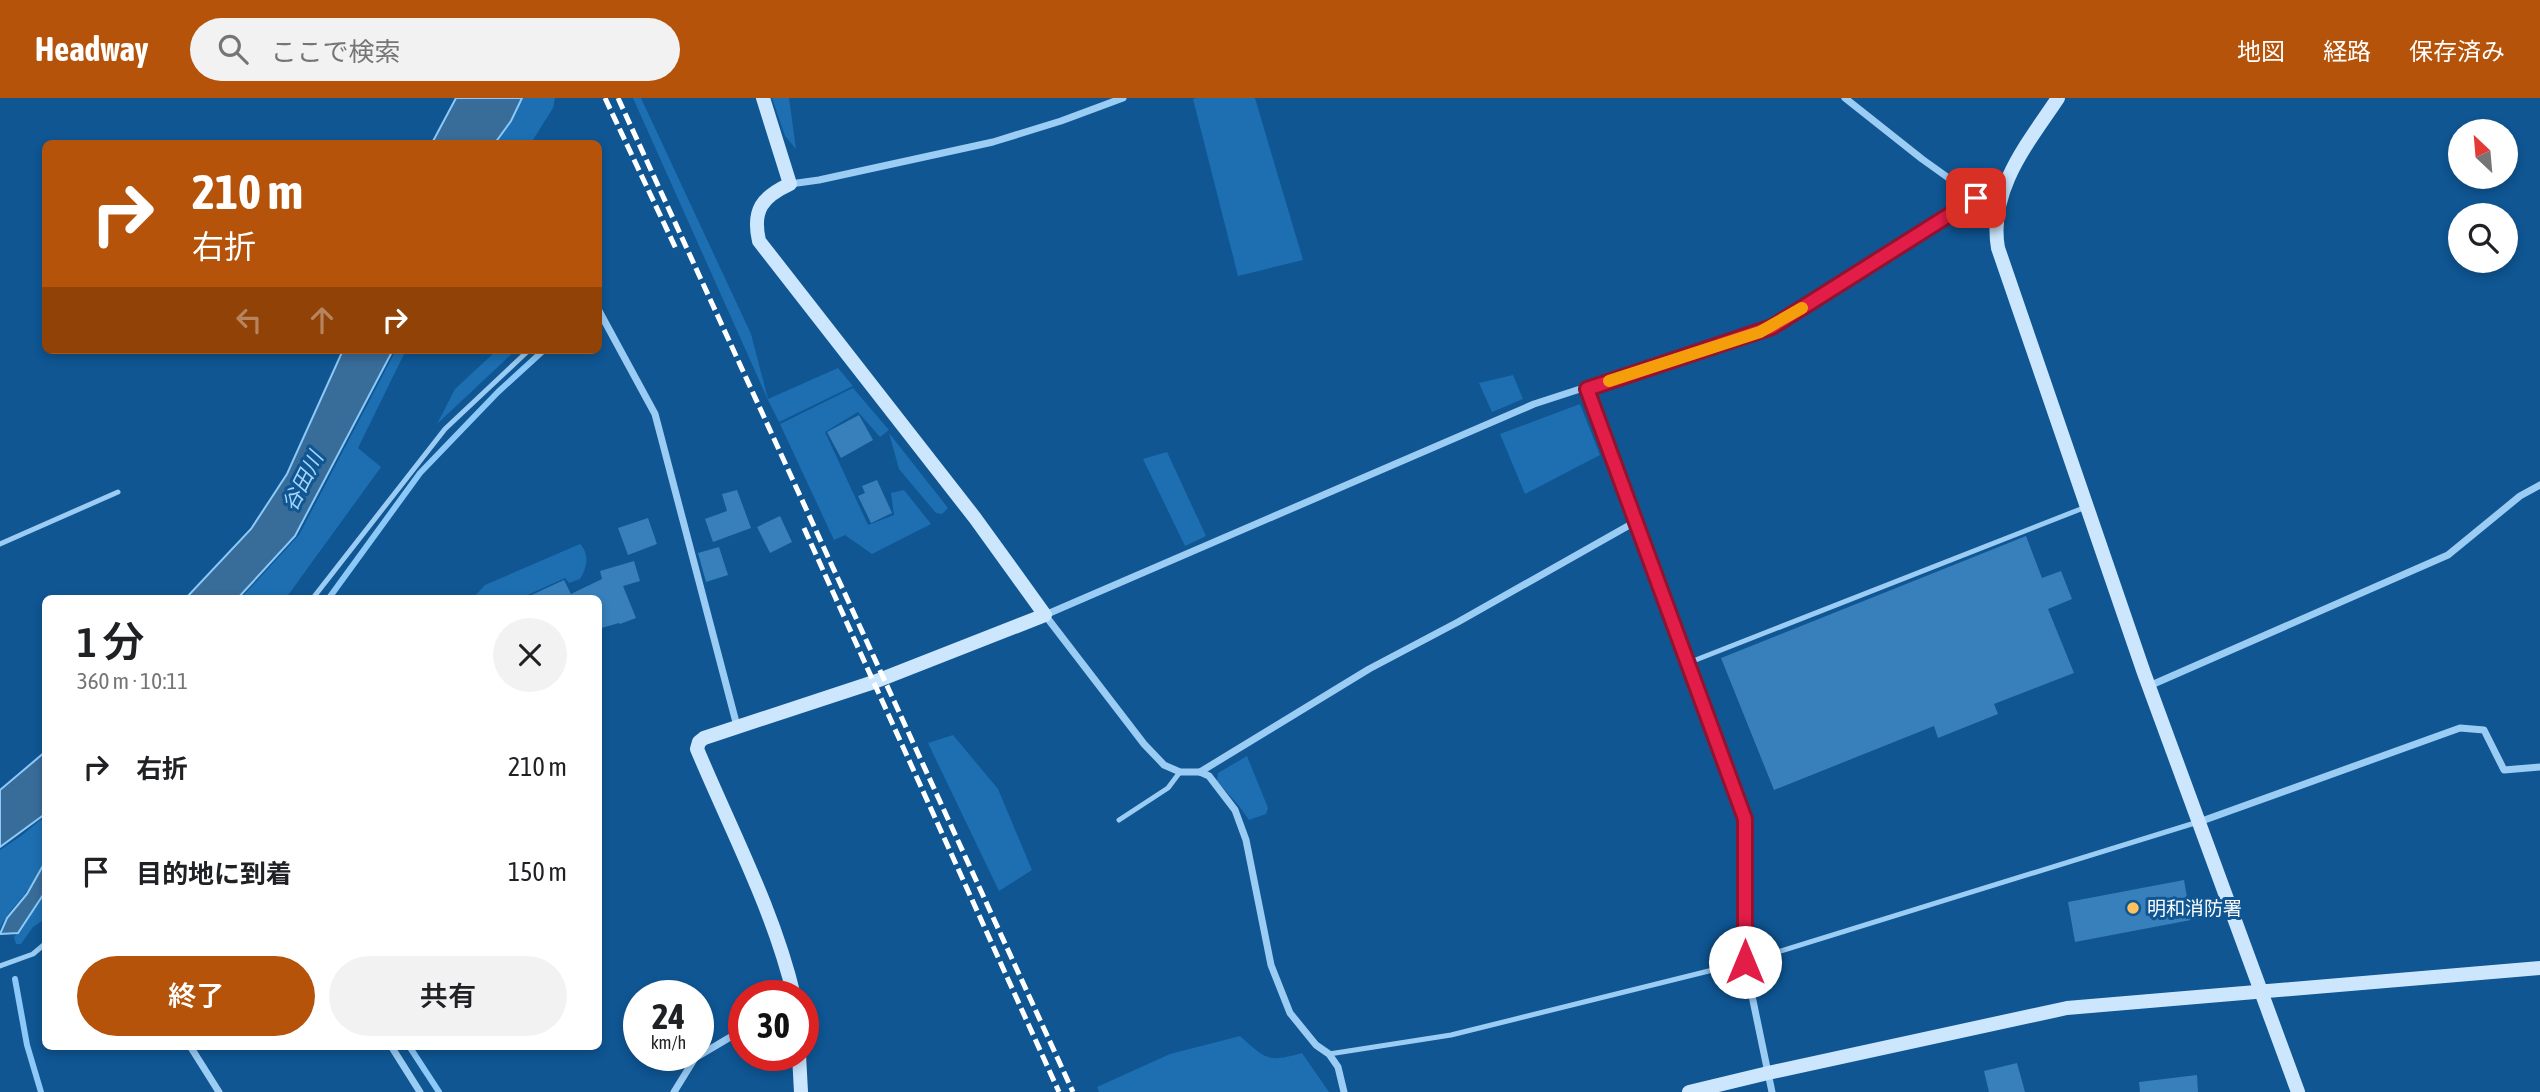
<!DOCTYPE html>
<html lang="ja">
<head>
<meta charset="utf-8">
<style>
	body { margin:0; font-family:"Asap Condensed","Noto Sans JP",sans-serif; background:#f2f2f2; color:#202124; height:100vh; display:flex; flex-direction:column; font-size:26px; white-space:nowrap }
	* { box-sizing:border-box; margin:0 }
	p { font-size:23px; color:#757577 }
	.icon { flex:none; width:38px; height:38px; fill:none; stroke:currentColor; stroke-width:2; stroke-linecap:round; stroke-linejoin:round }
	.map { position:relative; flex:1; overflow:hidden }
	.sheet { position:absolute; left:42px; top:497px; width:560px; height:455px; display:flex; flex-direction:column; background:#fff; border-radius:10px; box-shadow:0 4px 10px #0003 }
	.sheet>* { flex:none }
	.banner { position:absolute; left:42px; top:42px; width:560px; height:214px; border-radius:10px; box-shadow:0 4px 10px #0003; background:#b45309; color:#fff; overflow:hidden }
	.needle { width:46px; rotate:334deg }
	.buttons { position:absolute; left:2448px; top:21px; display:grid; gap:14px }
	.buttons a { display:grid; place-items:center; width:70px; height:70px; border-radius:50%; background:#fff; box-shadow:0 4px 10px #0003; font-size:35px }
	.speed { position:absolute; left:623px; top:882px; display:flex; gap:14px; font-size:35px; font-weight:700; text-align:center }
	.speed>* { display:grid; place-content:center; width:91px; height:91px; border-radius:50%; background:#fff; box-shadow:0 4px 10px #0003; line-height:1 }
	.speed small { font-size:18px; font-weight:400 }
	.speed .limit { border:10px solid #d22; background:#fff; color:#111 }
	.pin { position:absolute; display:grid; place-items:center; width:60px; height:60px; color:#fff; margin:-30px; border-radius:14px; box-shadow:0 4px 10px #0006 }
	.me { position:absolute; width:77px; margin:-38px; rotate:0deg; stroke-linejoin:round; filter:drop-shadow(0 0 5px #0008) }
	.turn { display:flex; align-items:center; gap:24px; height:147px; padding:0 35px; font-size:32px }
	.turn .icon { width:91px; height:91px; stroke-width:2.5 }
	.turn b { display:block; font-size:49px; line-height:60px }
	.lanes { display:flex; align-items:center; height:66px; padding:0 35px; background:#0003; justify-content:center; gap:35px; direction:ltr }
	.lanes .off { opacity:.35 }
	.round { display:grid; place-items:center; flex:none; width:74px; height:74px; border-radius:37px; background:#f2f2f2 }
	.head { display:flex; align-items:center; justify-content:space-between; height:119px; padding:0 35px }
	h1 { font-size:42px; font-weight:600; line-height:52px }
	.cta { display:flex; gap:14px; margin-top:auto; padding:14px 35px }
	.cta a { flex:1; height:80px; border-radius:42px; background:#b45309; color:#fff; font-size:28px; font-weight:600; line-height:80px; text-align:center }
	.cta a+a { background:#f2f2f2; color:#202124 }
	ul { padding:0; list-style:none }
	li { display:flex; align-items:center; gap:21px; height:105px; padding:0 35px }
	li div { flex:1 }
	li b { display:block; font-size:26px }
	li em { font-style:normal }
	header { display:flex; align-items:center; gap:42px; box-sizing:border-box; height:98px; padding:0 35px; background:#b45309; color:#fff }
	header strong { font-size:33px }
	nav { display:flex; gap:38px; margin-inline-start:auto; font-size:24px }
	.search { width:490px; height:63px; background:#f2f2f2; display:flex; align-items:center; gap:18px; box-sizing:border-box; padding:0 24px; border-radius:38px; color:#757577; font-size:26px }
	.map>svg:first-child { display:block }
</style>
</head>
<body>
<header>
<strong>Headway</strong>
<div class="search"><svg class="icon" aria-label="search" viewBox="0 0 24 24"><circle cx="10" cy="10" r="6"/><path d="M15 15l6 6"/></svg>ここで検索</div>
<nav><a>地図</a><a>経路</a><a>保存済み</a></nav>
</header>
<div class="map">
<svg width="2540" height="994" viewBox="0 0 2540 994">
	<rect width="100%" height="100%" fill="#0f5693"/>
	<!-- green -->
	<g fill="#1d6fb1">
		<path d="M522 0H555L553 10 531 45 496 46Z"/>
		<path d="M633 0H641L751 236 768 301 838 270 853 288 779 324 768 302Z"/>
		<path d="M772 0H789L796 51 785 38Z"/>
		<path d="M1196 0H1255L1303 162 1238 178 1193 1Z"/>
		<path d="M396 252H406L358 350 381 369 286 500H241L299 437Z"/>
		<path d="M497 252H516L437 326 455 291Z"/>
		<path d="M1513 277 1523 301 1492 314 1479 285Z"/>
		<path d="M853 290 889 332 880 339 858 314 825 334 868 427 894 417 891 395 904 392 931 426 872 456 845 437 834 442 780 326Z"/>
		<path d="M1580 306 1600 357 1525 396 1500 336Z"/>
		<path d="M889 335 948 410 942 416 936 415 899 371Z"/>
		<path d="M1167 354 1206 438 1185 448 1143 361Z"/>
		<path d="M580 446C590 456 587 470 580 481L569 485 565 480 521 500H473L485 487Z"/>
		<path d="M953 637 998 691 1032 772 999 793 928 645Z"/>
		<path d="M1247 658 1268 710 1266 716 1249 722 1239 708 1217 683 1218 675Z"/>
		<path d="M45 718C46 731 49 749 46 762 40 785 10 808 0 830V752L21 738Z"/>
		<path d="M45 793V821L33 829 21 846H16L14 839Z"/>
		<path d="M1240 938C1266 961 1267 965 1302 955L1329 994H1099L1097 989 1170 956Z"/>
	</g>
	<!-- water -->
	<g fill="#386c99" stroke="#8cc9f8" stroke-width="2">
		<path d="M456 0H522L511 23 495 45H432Z"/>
		<path d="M343 252H393L295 438 238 500H186L251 431 287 376Z"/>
		<path d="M45 654V716L0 749V692Z"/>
		<path d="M45 764V794L18 835 0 836 7 820 27 796Z"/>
	</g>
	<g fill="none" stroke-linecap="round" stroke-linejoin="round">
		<!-- stream -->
		<g stroke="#8cc9f8" stroke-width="6">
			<path d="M329 500 420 375 498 294 544 252"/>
			<path d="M15 881 27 947 41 994"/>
			<path d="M409 948 439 994"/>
		</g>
	</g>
	<!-- building -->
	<g fill="#3780bc">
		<path d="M859 317 873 342 841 360 827 334Z"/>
		<path d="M877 382 892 415 871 425 858 398 865 395 862 388Z"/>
		<path d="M737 392 751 430 713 444 705 421 727 413 722 396Z"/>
		<path d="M780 418 792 444 770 455 757 429Z"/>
		<path d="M648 420 657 446 628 457 618 430Z"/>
		<path d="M2026 438 2042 480 2061 473 2072 501 2048 511 2074 575 1994 606 1998 616 1938 640 1934 628 1774 692 1721 560Z"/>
		<path d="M719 449 728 477 706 484 698 455Z"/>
		<path d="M634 463 640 483 623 488 636 520 620 526 619 525 598 531V500H525L564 482 571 496 602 481 600 473Z"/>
		<path d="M2184 782 2191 822 2075 844 2068 804Z"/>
		<path d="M2017 965 2025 994H1989L1984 973Z"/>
		<path d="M2197 977 2198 994H2140L2139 984Z"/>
	</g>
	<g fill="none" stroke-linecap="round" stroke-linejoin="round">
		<!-- lane -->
		<g stroke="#9bccf4" stroke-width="5">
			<path d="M0 446 118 394"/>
			<path d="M313 500 445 331 529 252"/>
			<path d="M1688 565 2086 409"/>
			<path d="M1119 722 1168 690 1180 674"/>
			<path d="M0 868 33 856 46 845"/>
			<path d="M1329 956 1451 937 1745 864 2198 724"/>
		</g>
		<!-- street -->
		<g stroke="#9bccf4" stroke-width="7">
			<path d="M1845 0 1922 61 1996 114"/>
			<path d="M790 86 819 82 993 44 1061 23 1123 0"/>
			<path d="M598 211 655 316 737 628"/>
			<path d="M1587 291 1745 721V864L1772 994"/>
			<path d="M2149 588 2448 457 2520 398 2540 387"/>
			<path d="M1200 674 1369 571 1458 524 1635 424"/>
			<path d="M2199 724 2460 630 2484 632 2504 672 2540 669"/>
			<path d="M190 948 219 994"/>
			<path d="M391 948 420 994"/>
			<path d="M674 994 695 960 744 931"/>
			<path d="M1344 994 1338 969 1329 956 1316 947 1290 915 1271 867 1246 742 1235 712 1209 678 1200 674H1180L1164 667 1144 646 1045 517 1534 306 1771 229 1976 100"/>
		</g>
		<!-- secondary -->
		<g stroke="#cbe6fd" stroke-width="14">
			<path d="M763 0 790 86C762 99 752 112 759 143L975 420 1045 517 874 584 704 640 699 644 697 651C731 732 774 813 794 898"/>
			<path d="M2058 0C2028 45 1988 92 1998 150L2144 575 2298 994"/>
			<path d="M799 957 801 994"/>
			<path d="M1689 994 1768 975 2067 910 2540 870"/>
		</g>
		<!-- rail -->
		<g stroke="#fff" stroke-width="5" stroke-dasharray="12 5" stroke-linecap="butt">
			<path d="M605 0 677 153"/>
			<path d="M618 0 1073 994"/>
			<path d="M804 430 1059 994"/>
		</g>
	</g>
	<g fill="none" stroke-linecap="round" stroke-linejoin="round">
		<defs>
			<path id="route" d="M1745 864V721L1587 291 1772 229 1976 100"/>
		</defs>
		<!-- route casing -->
		<use href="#route" stroke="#92132f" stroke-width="18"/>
		<!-- route -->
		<use href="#route" stroke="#e11d48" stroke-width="12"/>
		<!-- slow -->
		<path stroke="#f59e0b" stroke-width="12" d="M1609 283 1760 234 1802 210"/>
	</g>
	<!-- markers -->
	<circle fill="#ffc05e" stroke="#0f5693" stroke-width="2.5" cx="2133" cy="810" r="7"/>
	<g text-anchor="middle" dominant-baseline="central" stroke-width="6" stroke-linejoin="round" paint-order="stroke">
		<!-- poi labels -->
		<g font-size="19" fill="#fff" stroke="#0f5693" text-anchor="start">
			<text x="2147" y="810">明和消防署</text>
		</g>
		<!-- water labels -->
		<g font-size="21" font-style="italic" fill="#a7d6fb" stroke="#0f5693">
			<text transform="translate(302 383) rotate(-63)">谷田川</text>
		</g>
	</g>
</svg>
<div class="buttons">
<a><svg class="needle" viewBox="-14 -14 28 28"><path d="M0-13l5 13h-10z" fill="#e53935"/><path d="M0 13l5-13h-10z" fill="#757577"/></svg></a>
<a><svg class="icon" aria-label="search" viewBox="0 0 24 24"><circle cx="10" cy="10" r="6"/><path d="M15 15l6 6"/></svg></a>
</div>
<div class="speed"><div>24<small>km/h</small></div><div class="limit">30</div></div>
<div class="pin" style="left:1976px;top:100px;background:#d93025"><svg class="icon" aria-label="arrive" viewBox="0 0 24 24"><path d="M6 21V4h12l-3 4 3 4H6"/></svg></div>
<svg class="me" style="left:1745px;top:864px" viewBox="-20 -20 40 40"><circle r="19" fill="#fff"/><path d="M0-13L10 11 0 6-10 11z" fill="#e11d48"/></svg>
<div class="banner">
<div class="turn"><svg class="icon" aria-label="right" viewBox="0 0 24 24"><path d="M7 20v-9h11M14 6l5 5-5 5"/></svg><div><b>210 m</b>右折</div></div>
<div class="lanes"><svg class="icon off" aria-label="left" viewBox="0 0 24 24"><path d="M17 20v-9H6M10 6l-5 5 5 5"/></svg><svg class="icon off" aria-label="ahead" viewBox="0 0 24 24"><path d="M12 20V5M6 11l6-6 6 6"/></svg><svg class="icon" aria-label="right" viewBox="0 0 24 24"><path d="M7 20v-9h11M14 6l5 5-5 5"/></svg></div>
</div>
<section class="sheet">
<div class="head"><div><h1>1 分</h1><p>360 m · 10:11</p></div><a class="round"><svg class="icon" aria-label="close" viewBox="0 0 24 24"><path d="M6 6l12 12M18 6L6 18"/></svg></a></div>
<ul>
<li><svg class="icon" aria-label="right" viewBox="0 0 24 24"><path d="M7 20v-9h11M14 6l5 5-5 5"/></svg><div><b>右折</b></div><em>210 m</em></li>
<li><svg class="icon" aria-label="arrive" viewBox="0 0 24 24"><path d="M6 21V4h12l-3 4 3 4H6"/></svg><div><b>目的地に到着</b></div><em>150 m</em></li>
</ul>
<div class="cta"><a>終了</a><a>共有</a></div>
</section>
</div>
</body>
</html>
